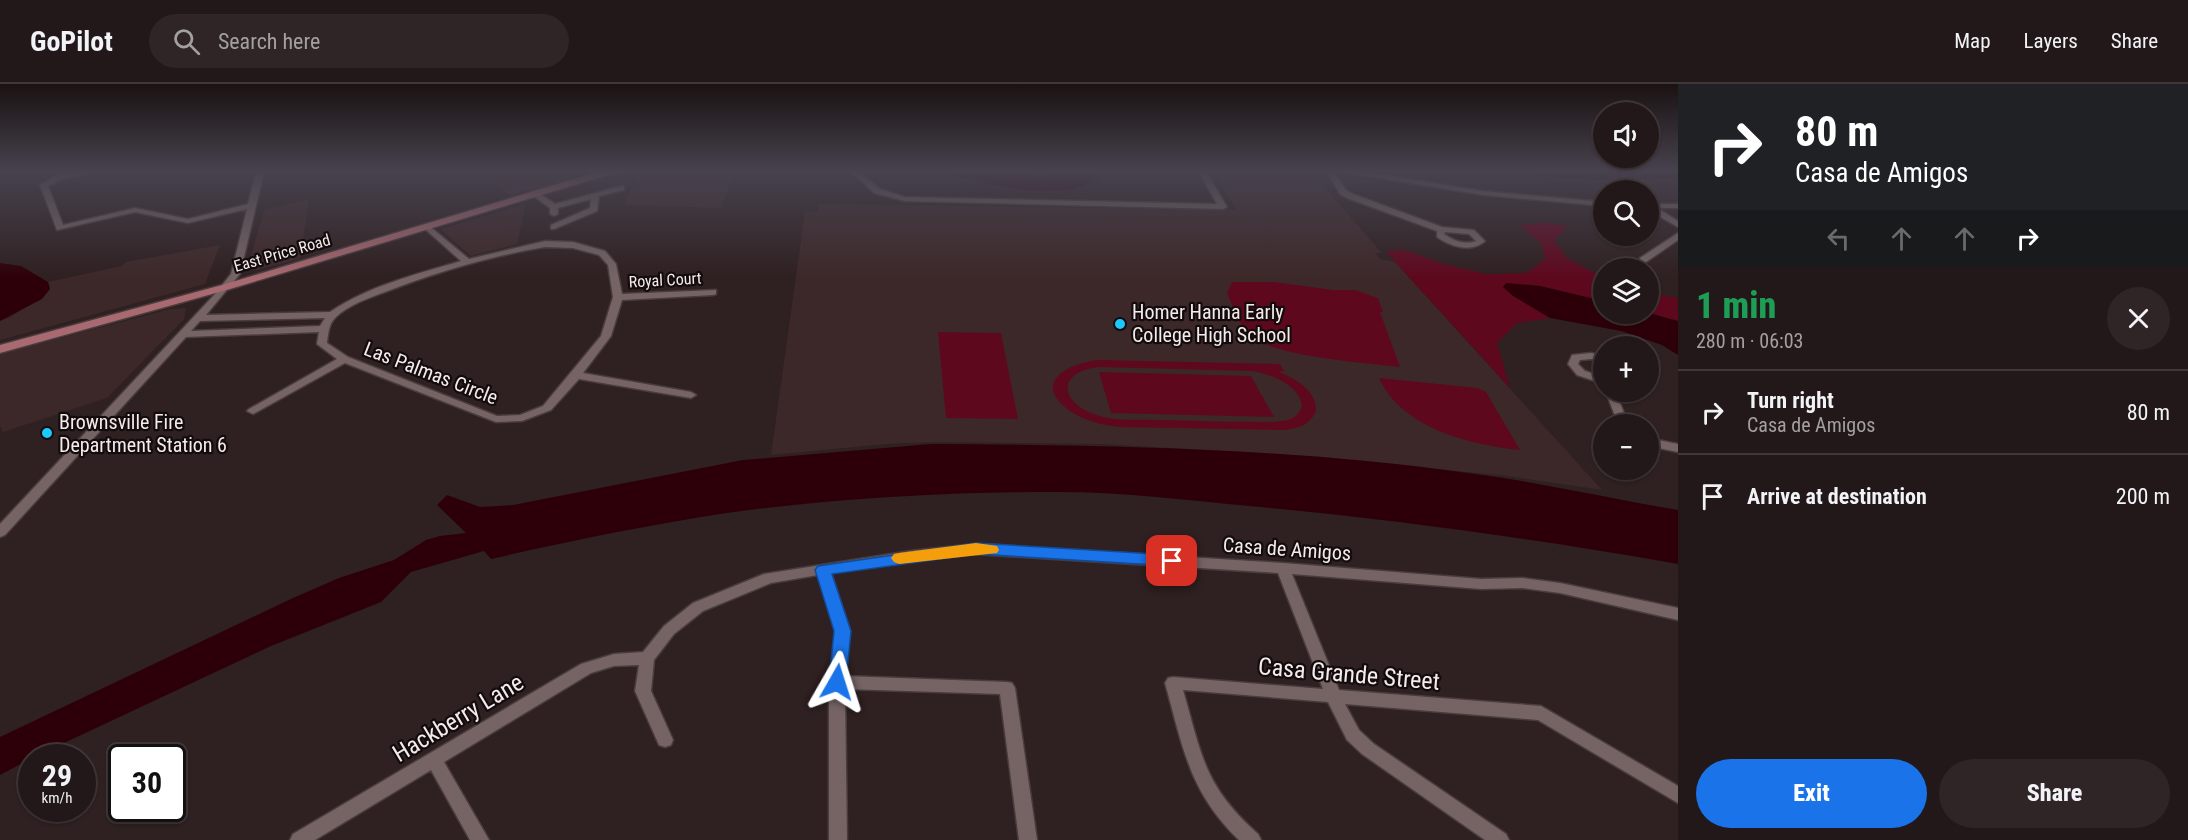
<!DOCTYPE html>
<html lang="en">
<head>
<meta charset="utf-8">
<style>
	body { margin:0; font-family:"Roboto Condensed",sans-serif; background:#2f2526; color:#f1f3f6; height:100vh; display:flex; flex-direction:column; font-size:22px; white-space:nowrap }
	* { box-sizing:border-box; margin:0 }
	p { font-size:20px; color:#a3a0a2 }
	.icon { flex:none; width:33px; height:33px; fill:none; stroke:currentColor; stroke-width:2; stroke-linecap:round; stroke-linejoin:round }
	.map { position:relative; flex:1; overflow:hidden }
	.drawer { display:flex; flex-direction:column; background:#231819; width:510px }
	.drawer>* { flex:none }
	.top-card { background:#202124; color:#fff; overflow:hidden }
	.buttons { position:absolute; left:1593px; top:18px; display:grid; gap:12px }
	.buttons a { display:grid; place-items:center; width:66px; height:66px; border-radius:50%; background:#231819; box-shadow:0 2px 4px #0004,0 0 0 2px #403738; font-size:30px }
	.speed { position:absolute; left:18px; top:660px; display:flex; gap:12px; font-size:30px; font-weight:700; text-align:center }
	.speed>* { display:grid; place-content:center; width:78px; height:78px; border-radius:50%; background:#231819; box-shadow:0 2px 4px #0004,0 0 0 2px #403738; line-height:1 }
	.speed small { font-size:15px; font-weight:400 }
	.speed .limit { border:3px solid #111; border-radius:9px; background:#fff; color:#111 }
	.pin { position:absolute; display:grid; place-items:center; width:51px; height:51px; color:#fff; margin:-26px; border-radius:12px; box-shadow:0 3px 9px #0006 }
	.me { position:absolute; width:66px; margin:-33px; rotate:6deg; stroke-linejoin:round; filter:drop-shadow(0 0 4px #0008) }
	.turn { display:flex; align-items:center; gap:21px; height:126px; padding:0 18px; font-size:27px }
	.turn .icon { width:78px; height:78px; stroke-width:2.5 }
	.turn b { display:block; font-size:42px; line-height:51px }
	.lanes { display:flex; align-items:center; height:57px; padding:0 18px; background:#0003; justify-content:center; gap:30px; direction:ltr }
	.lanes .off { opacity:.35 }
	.round { display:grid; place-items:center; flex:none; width:63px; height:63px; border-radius:32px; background:#2f2526 }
	.summary { display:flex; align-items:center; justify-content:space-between; height:102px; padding:0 18px }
	h1 { font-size:36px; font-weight:800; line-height:45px; color:#1e9e55 }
	.primary-button { display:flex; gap:12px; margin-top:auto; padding:12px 18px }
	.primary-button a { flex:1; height:69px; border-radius:36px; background:#1a73e8; color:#fff; font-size:24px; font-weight:800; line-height:69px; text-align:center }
	.primary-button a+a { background:#2f2526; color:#f1f3f6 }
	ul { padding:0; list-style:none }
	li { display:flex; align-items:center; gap:18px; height:84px; padding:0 18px; border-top:2px solid #403738 }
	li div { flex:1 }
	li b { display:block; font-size:22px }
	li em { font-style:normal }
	header { display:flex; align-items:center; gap:36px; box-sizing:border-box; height:84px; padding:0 30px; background:#231819; border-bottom:2px solid #403738 }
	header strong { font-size:28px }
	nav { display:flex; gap:33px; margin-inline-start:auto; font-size:21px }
	.search { width:420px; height:54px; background:#2f2526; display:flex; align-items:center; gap:15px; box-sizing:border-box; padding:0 21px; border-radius:33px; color:#a3a0a2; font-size:22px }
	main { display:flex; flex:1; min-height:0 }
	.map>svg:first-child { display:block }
</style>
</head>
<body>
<header>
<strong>GoPilot</strong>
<div class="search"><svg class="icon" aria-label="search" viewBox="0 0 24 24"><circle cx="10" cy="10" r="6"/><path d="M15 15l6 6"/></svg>Search here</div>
<nav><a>Map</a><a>Layers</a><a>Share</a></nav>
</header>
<main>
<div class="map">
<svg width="1678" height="756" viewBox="0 0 1678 756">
	<rect width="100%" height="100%" fill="#2f2021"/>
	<!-- built -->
	<g fill="#3d2829">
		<path d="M482 88H595L510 111Z"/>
		<path d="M667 88H735L721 124 624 121 638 91Z"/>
		<path d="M1213 88H1311L1382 169H1375L1380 175 1395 178 1602 406 1508 392 1321 373 1101 360 936 358 885 360 771 371 805 128H818L819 120 1237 126Z"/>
		<path d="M309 115 300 175 257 186H247L264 126Z"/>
		<path d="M526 120 517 160 471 172 440 145Z"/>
		<path d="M220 161 205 200 0 256V237L11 233 50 205 48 198 122 182 126 178Z"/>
		<path d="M186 224 184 235 107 314 3 348 0 342V270L170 225Z"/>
	</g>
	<!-- green -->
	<g fill="#5e081e" fill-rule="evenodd">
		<path d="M1542 138 1568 142 1554 156 1567 174 1603 194V217L1540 202 1506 200 1550 234 1517 239 1497 259 1510 304 1386 168 1403 165 1444 180 1486 190 1526 189 1545 175 1541 159 1519 142Z"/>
		<path d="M1232 198H1274L1333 206H1355L1378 214 1383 228H1380L1400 283C1365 279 1278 273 1252 253 1240 244 1233 222 1227 209Z"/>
		<path d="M1648 209 1678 214V237L1649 229Z"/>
		<path d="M938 248 1001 249 1018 335 946 334Z"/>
		<path d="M1098 276 1280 280 1284 287 1279 288C1296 295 1317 307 1316 327 1310 341 1299 344 1285 346L1123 343C1105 342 1088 338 1073 329 1030 301 1064 280 1098 276ZM1100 283 1253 287C1272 291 1298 300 1302 321 1299 336 1285 337 1272 338 1235 338 1198 337 1161 336 1141 335 1117 338 1097 331 1059 319 1056 287 1100 283Z"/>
		<path d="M1099 288 1251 292 1274 333 1111 329Z"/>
		<path d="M1379 294 1478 304 1486 308 1520 366C1470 361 1401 344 1379 294Z"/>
	</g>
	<!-- water -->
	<g fill="#2d0009">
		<path d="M940 88 1040 91 1104 88C1074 125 979 98 940 88Z"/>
		<path d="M1488 88H1678V95L1593 96Z"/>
		<path d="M0 179 21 182 48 198 50 205 42 215 0 237Z"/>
		<path d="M1506 199 1540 202 1603 217 1604 230 1649 229 1678 237V271L1662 261 1621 247 1550 234 1513 212 1503 203Z"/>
		<path d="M931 360C1110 361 1290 364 1468 389 1539 398 1608 414 1678 426V480C1536 455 1393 435 1249 422 1186 416 1121 408 1057 408 949 408 835 414 727 429 648 441 569 457 491 475L484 467 411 488 381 518 271 562 32 674 0 691V653L293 514 339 494 394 476 426 456 440 452 466 449 437 421 447 411 480 423 513 421 743 376Z"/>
	</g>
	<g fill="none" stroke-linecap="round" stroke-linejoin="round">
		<defs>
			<g id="minor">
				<path d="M75 88H91L60 96 48 102 63 141 135 124 188 135 248 120 256 88H264L240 190 206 231 330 228C368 202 417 190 461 177L425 145V141H428L469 175 545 157 573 158 605 167 616 180 622 210 716 206V210L713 211 622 216 611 252 583 289 691 308 696 311 691 314 579 295 551 326 522 337 496 338 345 279 253 330 247 327 249 325 337 275 317 260 319 248 186 253 5 451 0 453V440L215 210 231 190 247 125 188 139 135 128 57 146 40 101 55 92ZM545 163 573 164 599 171 608 181 613 213 601 252 543 322 520 331 497 332 348 273 327 259C328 250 329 239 336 233 348 221 369 214 385 208 437 188 490 172 545 163ZM325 234 320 242 191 247 200 237Z"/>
				<path d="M852 88H860L880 105 905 113 1217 120 1199 88H1206L1227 123 1223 125 905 117 874 109Z"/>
				<path d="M1327 88H1334L1346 106 1353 110 1442 143 1474 146 1485 157C1472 169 1451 163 1437 153V147L1347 114 1340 110ZM1445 148 1469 150 1476 157C1465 161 1454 157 1444 150Z"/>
				<path d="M1344 88H1364L1483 107 1604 118V122L1483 111Z"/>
				<path d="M621 102H624V106L599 112 597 127 554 145H551V141L590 124 591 115 558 124V130L554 132 550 130V124L532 111 539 109 555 120Z"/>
				<path d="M1649 120H1678V124H1657L1678 137V143L1648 126Z"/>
				<path d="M1678 149V156L1646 178H1640V174Z"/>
				<path d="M1591 269 1604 272V278L1591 275 1580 276 1578 280 1585 287 1604 293V300L1577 291 1568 280 1572 271Z"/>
				<path d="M1606 308H1616L1628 340H1618Z"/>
				<path d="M1648 354 1678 360V368L1648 362Z"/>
				<path d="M976 460 1283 479 1481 495 1522 494 1560 499 1678 524V536L1560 509 1522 504 1481 505 1292 490 1339 606 1541 622 1678 702V719L1538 636 1345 620 1359 646 1374 660 1506 750 1509 756H1485L1362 670 1347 656 1328 618 1183 606C1202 672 1204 702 1258 750L1261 756H1239C1189 708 1183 663 1165 599L1168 594 1173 593 1323 605 1278 489 976 470 911 477 831 489 850 547 845 592 1007 598 1012 599 1015 604 1037 756H1019L1000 610 845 605 847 756H829V598L836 547 818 491 771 499 703 527 674 550 654 576 651 607 673 656 671 661 665 663 659 661 635 607 639 581 614 582 591 589 444 678 489 756H470L431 686 315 756H290L293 750 581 580 614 570 643 568 664 542 693 519 764 490 911 467Z"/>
			</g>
			<g id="major">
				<path d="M598 88H630L604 92 230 205 0 269V261L222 201Z"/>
				<path d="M853 88H862L857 93 854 92Z"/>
			</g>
		</defs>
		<!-- minor casing -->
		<use href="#minor" stroke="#483c3c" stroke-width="3"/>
		<!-- major casing -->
		<use href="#major" stroke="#483c3c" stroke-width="3"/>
		<!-- minor -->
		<use href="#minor" fill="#766465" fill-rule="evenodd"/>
		<!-- major -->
		<use href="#major" fill="#a86970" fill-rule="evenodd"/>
	</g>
	<!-- sky -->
	<linearGradient id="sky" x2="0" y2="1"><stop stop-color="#1a1212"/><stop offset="0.45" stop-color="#47424e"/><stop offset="1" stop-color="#47424e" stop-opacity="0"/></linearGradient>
	<rect width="1678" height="194" fill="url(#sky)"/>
	<!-- route -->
	<path fill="#1a73e8" stroke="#114b97" stroke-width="1.5" d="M976 459 1172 471 1178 473 1180 477 1178 481 1172 482 976 470 832 490 851 547 846 598 844 603 837 605 831 603 829 598 834 547 815 486 818 482Z"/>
	<!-- slow -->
	<path fill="#f59e0b" d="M976 459 997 462 999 466 997 469 899 480 894 478 891 474 894 470 899 469Z"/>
	<!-- markers -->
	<g fill="#1cc9fc" stroke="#130c0c" stroke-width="2">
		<circle cx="1120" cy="240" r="6"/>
		<circle cx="47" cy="349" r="6"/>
	</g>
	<g text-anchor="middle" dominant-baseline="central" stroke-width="4.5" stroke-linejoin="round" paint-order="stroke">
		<!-- far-street labels -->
		<g font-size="16" fill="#f6ebec" stroke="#130c0c">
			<text transform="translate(282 169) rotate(-16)">East Price Road</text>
			<text transform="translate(665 196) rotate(-3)">Royal Court</text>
		</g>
		<!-- poi labels -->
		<g font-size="20" fill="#f6ebec" stroke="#130c0c" text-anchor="start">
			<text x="1132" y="228">Homer Hanna Early<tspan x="1132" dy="23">College High School</tspan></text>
			<text x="59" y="338">Brownsville Fire<tspan x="59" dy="23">Department Station 6</tspan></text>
		</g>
		<!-- street labels -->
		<g font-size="20" fill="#f6ebec" stroke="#130c0c">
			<text transform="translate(431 289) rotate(21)">Las Palmas Circle</text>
			<text transform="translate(1287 465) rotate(4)">Casa de Amigos</text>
		</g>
		<!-- near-street labels -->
		<g font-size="24" fill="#f6ebec" stroke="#130c0c">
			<text transform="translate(1349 590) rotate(5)">Casa Grande Street</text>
			<text transform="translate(458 634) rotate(-31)">Hackberry Lane</text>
		</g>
	</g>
</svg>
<div class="buttons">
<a><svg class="icon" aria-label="sound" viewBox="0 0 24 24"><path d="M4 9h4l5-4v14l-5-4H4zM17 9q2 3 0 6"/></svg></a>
<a><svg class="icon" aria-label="search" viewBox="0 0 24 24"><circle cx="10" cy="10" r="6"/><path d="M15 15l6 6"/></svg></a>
<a><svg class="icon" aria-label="layers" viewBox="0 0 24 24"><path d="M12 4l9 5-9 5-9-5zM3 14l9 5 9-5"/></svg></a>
<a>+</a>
<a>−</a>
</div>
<div class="speed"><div>29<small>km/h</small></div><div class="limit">30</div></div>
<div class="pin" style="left:1172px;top:477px;background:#d93025"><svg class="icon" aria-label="arrive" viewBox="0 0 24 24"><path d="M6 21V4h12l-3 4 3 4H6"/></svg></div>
<svg class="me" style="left:837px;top:598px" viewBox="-20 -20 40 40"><path d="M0-17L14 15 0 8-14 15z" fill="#1a73e8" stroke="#fff" stroke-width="4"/></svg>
</div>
<section class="drawer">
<div class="top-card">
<div class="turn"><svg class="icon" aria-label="right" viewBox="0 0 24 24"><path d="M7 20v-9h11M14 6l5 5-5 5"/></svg><div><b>80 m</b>Casa de Amigos</div></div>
<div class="lanes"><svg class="icon off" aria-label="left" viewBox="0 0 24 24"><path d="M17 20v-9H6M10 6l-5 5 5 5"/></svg><svg class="icon off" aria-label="ahead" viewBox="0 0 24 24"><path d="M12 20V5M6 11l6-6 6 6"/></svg><svg class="icon off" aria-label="ahead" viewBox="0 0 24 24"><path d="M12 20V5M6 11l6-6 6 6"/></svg><svg class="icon" aria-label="right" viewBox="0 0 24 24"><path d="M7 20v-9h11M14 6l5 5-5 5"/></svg></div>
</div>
<div class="summary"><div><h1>1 min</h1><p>280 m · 06:03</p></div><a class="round"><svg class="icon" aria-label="close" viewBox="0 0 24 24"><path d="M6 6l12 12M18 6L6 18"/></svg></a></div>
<ul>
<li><svg class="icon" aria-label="right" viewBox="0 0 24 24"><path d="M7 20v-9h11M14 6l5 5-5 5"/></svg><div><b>Turn right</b><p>Casa de Amigos</p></div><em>80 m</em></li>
<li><svg class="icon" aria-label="arrive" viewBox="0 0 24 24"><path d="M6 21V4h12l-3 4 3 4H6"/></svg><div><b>Arrive at destination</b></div><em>200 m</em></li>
</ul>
<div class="primary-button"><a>Exit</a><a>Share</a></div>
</section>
</main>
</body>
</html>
